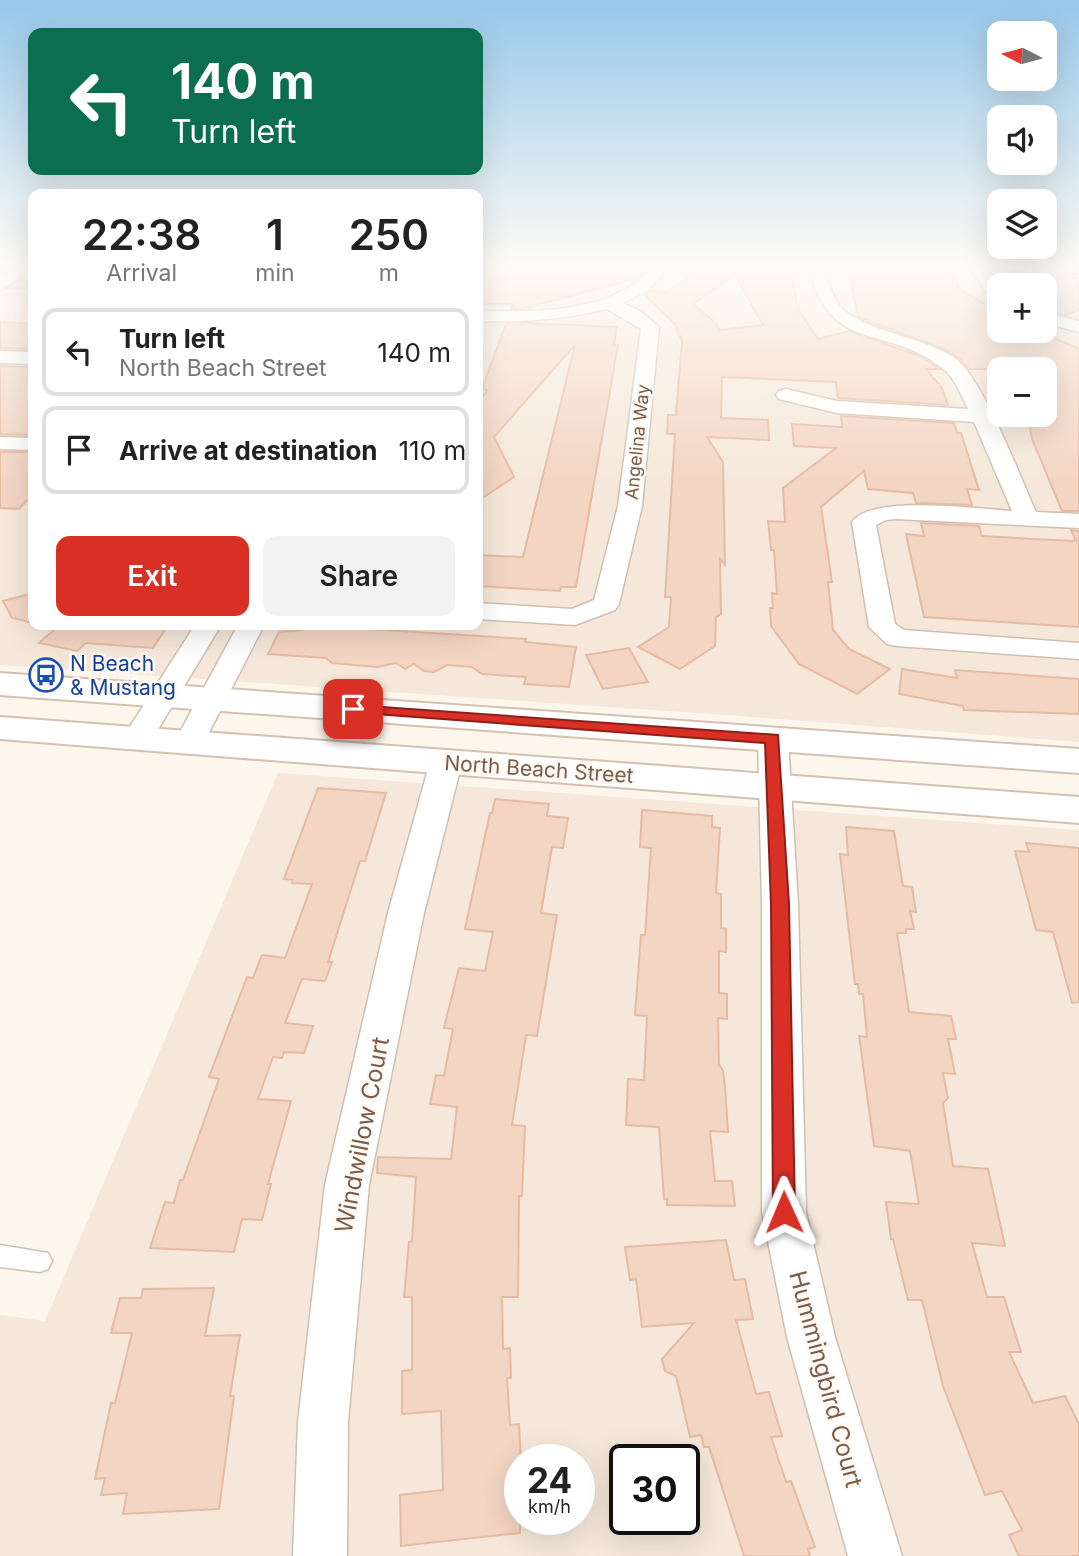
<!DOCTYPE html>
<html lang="en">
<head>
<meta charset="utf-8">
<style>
	body { margin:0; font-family:Inter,sans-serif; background:#f2f2f2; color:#222; height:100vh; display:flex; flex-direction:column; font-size:26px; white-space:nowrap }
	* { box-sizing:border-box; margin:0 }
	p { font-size:23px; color:#767676 }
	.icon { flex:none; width:38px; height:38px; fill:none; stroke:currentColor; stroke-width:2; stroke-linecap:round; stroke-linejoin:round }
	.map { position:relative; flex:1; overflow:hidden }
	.details { position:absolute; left:28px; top:189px; width:455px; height:441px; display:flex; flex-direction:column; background:#fff; border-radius:14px; box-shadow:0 7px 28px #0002 }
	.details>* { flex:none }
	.banner { position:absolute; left:28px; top:28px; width:455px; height:147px; border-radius:14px; box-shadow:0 7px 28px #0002; background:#0b6e4f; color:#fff; overflow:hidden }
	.needle { width:46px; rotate:276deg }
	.buttons { position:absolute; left:987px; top:21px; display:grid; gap:14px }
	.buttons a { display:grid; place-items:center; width:70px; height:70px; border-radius:14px; background:#fff; box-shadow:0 7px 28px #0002; font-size:35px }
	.speed { position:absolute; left:504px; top:1444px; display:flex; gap:14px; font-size:35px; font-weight:700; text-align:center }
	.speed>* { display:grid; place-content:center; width:91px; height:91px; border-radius:50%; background:#fff; box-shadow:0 7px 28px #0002; line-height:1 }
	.speed small { font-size:18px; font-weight:400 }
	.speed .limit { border:4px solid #111; border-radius:10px; background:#fff; color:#111 }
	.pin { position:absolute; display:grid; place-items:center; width:60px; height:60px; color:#fff; margin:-30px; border-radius:14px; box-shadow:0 4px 10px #0006 }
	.me { position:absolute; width:77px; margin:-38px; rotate:359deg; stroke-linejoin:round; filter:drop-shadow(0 0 5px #0008) }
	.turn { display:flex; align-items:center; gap:24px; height:147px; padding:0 28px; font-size:32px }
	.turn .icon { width:91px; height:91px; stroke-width:2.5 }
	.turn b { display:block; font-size:49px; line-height:60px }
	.eta { display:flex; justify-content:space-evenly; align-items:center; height:119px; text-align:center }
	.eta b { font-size:42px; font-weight:600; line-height:49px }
	.cta { display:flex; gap:14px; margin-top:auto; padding:14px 28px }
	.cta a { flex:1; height:80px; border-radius:14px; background:#d93025; color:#fff; font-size:28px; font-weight:600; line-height:80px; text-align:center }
	.cta a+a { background:#f2f2f2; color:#222 }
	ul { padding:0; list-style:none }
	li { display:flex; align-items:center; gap:21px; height:88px; margin:0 14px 10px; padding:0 14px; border:4px solid #e0e0e0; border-radius:14px }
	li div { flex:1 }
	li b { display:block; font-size:26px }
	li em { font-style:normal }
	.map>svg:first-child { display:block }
</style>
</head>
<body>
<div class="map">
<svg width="1079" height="1556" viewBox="0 0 1079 1556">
	<rect width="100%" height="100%" fill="#fdf6ec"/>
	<!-- residential -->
	<g fill="#f5e8da" fill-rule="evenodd">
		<path d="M0 265H33V625H478V265H1079V742L739 716 0 665ZM999 285H1045V331H999ZM999 369H1045V415H999Z"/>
		<path d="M278 773 1079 830V1556H0V1315L45 1321ZM520 1460H579V1519H520ZM625 1460H684V1519H625Z"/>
	</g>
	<!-- building -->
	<g fill="#f3d5c3" stroke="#e6bba3" stroke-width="2" fill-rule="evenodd">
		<path d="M522 265H652L638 278 521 309H511L513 304H478V267L513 269Z"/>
		<path d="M705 265H790L798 309 818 339 849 331 920 356 939 369H926L942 388 948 405 838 398 836 382 722 377 721 418 768 420 769 440 707 437 723 462 725 565 720 559 721 614 716 617 715 646 680 669 638 647 669 627 671 597H665L675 434H667L668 415H676L682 341 675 324 645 295 652 290 665 293ZM735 275 763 325 719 330 716 323 693 304Z"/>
		<path d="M848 267 942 270 944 274 954 275 958 288 999 313V331H1039L1079 349V511H1062L1032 439 1028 416H1045V369H969L958 357 944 349 863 319 858 316Z"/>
		<path d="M33 272V289L7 288Z"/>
		<path d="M1006 273 1079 278V310L1065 315 1047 310 1045 308V285H1019Z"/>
		<path d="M0 322 33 324V349L0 348Z"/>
		<path d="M528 323 617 327 614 345H618L576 587H561L560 591 478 586V555L523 557 575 345 494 437 514 477 478 501V404L487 390 482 389 506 324Z"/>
		<path d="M0 366 33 367V435L0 434Z"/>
		<path d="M841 416 954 423 957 433H961L979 490 967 489 972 505 916 503 913 493 868 489 864 471 821 507 832 582H828L833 630 849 649 890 669 857 694 799 664 771 626 770 608H773L772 593 777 594 774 550H771L768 521 785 522 783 488 836 448 794 446 792 424 842 427Z"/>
		<path d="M0 452H33V494L19 509 0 508Z"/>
		<path d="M921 523 979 526 982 536 1053 540 1076 541 1071 530 1079 531V627L924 617 906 534 924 536Z"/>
		<path d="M33 593V623L12 618 3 601Z"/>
		<path d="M55 625H168L153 648 86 643 77 651 39 643 54 630Z"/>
		<path d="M306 625 526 639 525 642 576 647 569 687 524 684 526 677 482 674 472 667 447 665 434 672 424 671 414 664 405 669 396 663 377 667 332 663 326 658 268 654 279 632 303 630Z"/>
		<path d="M629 648 648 682 603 689 586 655Z"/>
		<path d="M902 669 957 678 955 670 1079 679V714L964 710 963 706 899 694Z"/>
		<path d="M318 788 386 793 365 861H360L328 962H332L325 981 302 979 285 1023 313 1026 304 1053 284 1052 282 1058 273 1057 258 1099 291 1101 268 1184H271L262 1220 242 1219 234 1252 150 1248 165 1202 174 1203 180 1180H183L219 1079 209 1077 247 977 253 978 262 955 285 958 312 884 292 883 293 880 284 879Z"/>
		<path d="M495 799 549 804 547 816 568 818 563 848 552 847 541 913 557 915 537 1036 526 1035 512 1125 525 1126 522 1196H519L518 1297H502L503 1349 510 1348 511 1378H507L510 1425 519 1424 521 1460 520 1533 401 1546 400 1495 443 1490 441 1411 402 1414V1371L412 1370V1297H404L409 1242 412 1241 416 1177 377 1173 378 1157 451 1159 457 1107 430 1104 436 1075 444 1076 453 1029 444 1028 459 968 485 971 493 932 465 929 490 813H492Z"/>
		<path d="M642 810 712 816V827L720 828 716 893 721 894V928L726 929V952L719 951V993L727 994V1019L718 1018 719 1064 723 1071 725 1086 728 1132 710 1131 715 1181H732L735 1206 667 1205V1199H664L659 1127 626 1125 628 1079 644 1080 647 1016 635 1015 641 935H645L651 848 640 847Z"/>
		<path d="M846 827 894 831 903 886 912 887 916 912 910 911 914 929H906V933H897L909 1012 951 1016 956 1039H948L955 1074 943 1073 948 1098 943 1103 953 1166 988 1169 1005 1246 972 1243 987 1297H1004L1021 1352H1009L1033 1403 1065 1396 1079 1424V1556H1019L1009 1535 1022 1530 1002 1491 985 1495 943 1386 922 1300H908L893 1239H891L886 1202 919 1204 910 1151 874 1146 859 1036 867 1037 863 994H859L858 984H855L840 854 848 855Z"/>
		<path d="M1026 843 1079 848V1002L1072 1003 1053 932 1036 930 1015 851 1029 852Z"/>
		<path d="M726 1240 734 1280 745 1279 753 1319 736 1320 756 1394 769 1392 782 1436 771 1437 786 1482 791 1481 815 1547 808 1549 810 1556H744L709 1447H704L701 1435 690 1437 676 1376 665 1371 662 1359 694 1323 642 1327 636 1279 630 1280 625 1247Z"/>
		<path d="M214 1288 205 1336 240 1335 230 1396H234L219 1509 123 1514 127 1493 101 1495 105 1478 95 1479 111 1403H115L132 1333H111L120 1298H141L143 1289Z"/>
	</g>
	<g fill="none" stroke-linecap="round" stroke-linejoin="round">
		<defs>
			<path id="service" d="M0 1245 48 1253 52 1261 48 1269 40 1272 0 1267Z"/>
			<g id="minor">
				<path d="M18 265H33V269L0 290V277Z"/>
				<path d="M655 265H671L647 291 623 303 640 311 659 327 642 506 619 604 615 610 575 625 478 619V603L572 609 594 600 618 506 641 329 607 309C564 319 522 323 478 321V311C537 312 614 314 655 265Z"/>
				<path d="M808 265H824C828 278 830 293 839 305 861 332 925 336 956 359 984 381 1020 477 1036 512L1079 514V528L896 519 886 520 876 525 895 624 904 630 1079 643V659L897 646 887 644 869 627 852 522C871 494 978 509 1012 511L974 422 837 413 779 399 776 395 779 391 786 389 837 401 968 409C961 395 955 377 942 368 885 322 830 357 808 265Z"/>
				<path d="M969 265H1079V273L988 270 999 286V299L986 292Z"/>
				<path d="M1045 312 1079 321V332L1045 323Z"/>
				<path d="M0 351 33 352V364L0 363Z"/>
				<path d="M0 437 33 438V450L0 449Z"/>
				<path d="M195 625H221L148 746 137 749 126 746 122 739Z"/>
				<path d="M238 625H264L200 750 189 753 178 750 174 743Z"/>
				<path d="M773 729 784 732 788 739 798 904 806 1212 835 1337 902 1556H848L787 1337 762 1212V904L758 739 762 732Z"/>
				<path d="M446 752 457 755 462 762 424 913 369 1185 348 1422 347 1556H293L298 1422 325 1185 388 913 430 762 435 755Z"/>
			</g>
			<g id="secondary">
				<path d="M0 673 1079 749V773L0 695Z"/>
				<path d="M0 717 1079 797V823L0 739Z"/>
			</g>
		</defs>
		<!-- service casing -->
		<use href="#service" stroke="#d1beb0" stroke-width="3"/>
		<!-- minor casing -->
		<use href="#minor" stroke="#d1beb0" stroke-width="3"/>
		<!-- secondary casing -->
		<use href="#secondary" stroke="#d6c0b0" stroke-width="4"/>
		<!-- service -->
		<use href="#service" fill="#fff" fill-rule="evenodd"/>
		<!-- minor -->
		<use href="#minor" fill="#fff" fill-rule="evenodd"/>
		<!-- secondary -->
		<use href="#secondary" fill="#fff" fill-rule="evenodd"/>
	</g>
	<!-- sky -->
	<linearGradient id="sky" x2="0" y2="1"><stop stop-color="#97c7e8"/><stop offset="0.55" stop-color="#fefbf6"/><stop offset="1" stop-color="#fefbf6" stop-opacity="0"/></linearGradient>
	<rect width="1079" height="482" fill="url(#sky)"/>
	<!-- route -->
	<path fill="#d93025" stroke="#8d1f18" stroke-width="2" d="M353 705 778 735 789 904 795 1212 792 1219 784 1222 776 1219 773 1212 771 904 765 743 348 712 346 709Z"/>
	<!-- icons -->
	<defs>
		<symbol id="bus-ring" viewBox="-11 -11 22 22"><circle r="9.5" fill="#fffaf3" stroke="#1a4fb4" stroke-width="1.5"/><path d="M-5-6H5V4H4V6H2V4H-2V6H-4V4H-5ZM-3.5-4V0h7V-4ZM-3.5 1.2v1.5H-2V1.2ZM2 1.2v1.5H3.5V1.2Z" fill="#1a4fb4"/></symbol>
	</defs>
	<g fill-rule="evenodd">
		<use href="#bus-ring" x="27" y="656" width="38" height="38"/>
	</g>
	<g text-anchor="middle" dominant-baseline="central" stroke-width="5" stroke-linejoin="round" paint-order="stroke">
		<!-- far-street labels -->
		<g font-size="18" fill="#7a5c4d" stroke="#fffaf3">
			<text transform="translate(637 442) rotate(-84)">Angelina Way</text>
		</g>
		<!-- transit labels -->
		<g font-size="21" fill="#164399" stroke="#fffaf3" text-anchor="start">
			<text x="70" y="663">N Beach<tspan x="70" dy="24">&amp; Mustang</tspan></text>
		</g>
		<!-- street labels -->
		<g font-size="21" fill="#7a5c4d" stroke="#fffaf3">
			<text transform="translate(539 769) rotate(4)">North Beach Street</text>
		</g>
		<!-- near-street labels -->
		<g font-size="24" fill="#7a5c4d" stroke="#fffaf3">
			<text transform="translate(362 1135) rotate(-79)">Windwillow Court</text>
			<text transform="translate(826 1379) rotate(75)">Hummingbird Court</text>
		</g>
	</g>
</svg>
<div class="buttons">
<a><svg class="needle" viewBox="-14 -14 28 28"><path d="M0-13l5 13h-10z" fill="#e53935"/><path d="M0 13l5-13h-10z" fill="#767676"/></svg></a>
<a><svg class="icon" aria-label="sound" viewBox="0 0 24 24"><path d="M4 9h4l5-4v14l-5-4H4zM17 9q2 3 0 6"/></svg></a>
<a><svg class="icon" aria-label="layers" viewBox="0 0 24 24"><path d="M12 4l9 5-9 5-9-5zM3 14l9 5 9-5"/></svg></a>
<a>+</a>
<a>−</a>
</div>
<div class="speed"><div>24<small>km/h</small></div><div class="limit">30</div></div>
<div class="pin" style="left:353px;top:709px;background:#d93025"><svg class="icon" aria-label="arrive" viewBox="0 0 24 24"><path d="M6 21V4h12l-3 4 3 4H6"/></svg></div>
<svg class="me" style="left:784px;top:1212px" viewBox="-20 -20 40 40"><path d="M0-17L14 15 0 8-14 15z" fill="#d93025" stroke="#fff" stroke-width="4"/></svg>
<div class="banner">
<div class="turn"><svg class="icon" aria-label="left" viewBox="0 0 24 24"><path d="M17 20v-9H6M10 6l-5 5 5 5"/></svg><div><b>140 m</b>Turn left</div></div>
</div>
<section class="details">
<div class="eta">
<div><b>22:38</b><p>Arrival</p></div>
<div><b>1</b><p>min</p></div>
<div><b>250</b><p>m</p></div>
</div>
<ul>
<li><svg class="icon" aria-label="left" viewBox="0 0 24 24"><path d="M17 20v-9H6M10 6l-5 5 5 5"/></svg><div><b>Turn left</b><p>North Beach Street</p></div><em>140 m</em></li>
<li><svg class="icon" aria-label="arrive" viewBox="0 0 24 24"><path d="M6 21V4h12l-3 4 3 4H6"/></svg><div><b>Arrive at destination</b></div><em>110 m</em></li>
</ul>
<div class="cta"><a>Exit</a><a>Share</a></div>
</section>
</div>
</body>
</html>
